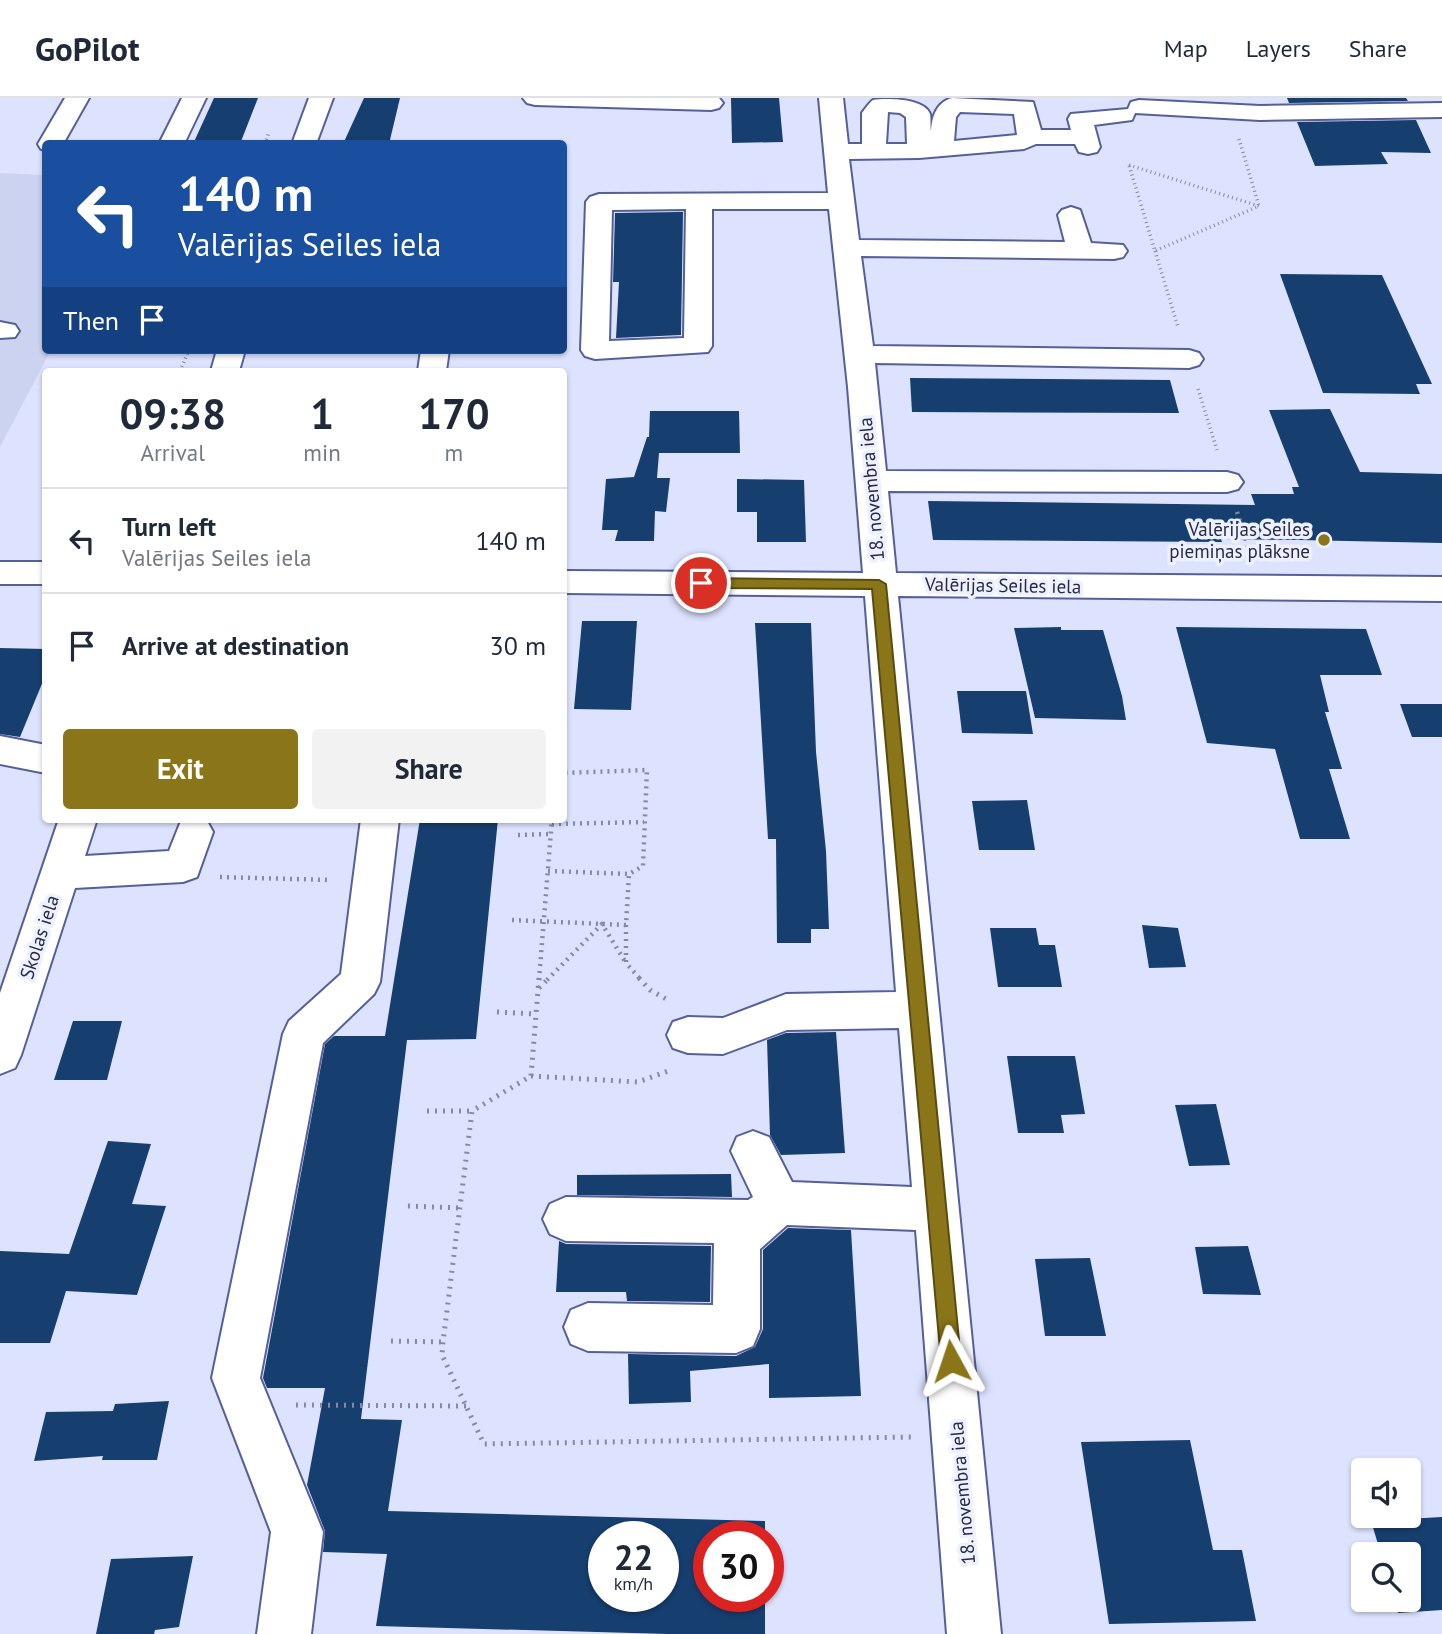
<!DOCTYPE html>
<html lang="en">
<head>
<meta charset="utf-8">
<style>
	body { margin:0; font-family:"PT Sans",sans-serif; background:#f2f2f3; color:#1f2937; height:100vh; display:flex; flex-direction:column; font-size:26px; white-space:nowrap }
	* { box-sizing:border-box; margin:0 }
	p { font-size:23px; color:#747a83 }
	.icon { flex:none; width:38px; height:38px; fill:none; stroke:currentColor; stroke-width:2; stroke-linecap:round; stroke-linejoin:round }
	.map { position:relative; flex:1; overflow:hidden }
	.panel { position:absolute; left:42px; top:270px; width:525px; height:455px; display:flex; flex-direction:column; background:#fff; border-radius:7px; box-shadow:0 2px 5px #0004 }
	.panel>* { flex:none }
	.hud { position:absolute; left:42px; top:42px; width:525px; height:214px; border-radius:7px; box-shadow:0 2px 5px #0004; background:#1a4fa0; color:#fff; overflow:hidden }
	.tools { position:absolute; left:1351px; top:1360px; display:grid; gap:14px }
	.tools a { display:grid; place-items:center; width:70px; height:70px; border-radius:7px; background:#fff; box-shadow:0 2px 5px #0004; font-size:35px }
	.speed { position:absolute; left:588px; top:1423px; display:flex; gap:14px; font-size:35px; font-weight:700; text-align:center }
	.speed>* { display:grid; place-content:center; width:91px; height:91px; border-radius:50%; background:#fff; box-shadow:0 2px 5px #0004; line-height:1 }
	.speed small { font-size:18px; font-weight:400 }
	.speed .limit { border:10px solid #d22; background:#fff; color:#111 }
	.pin { position:absolute; display:grid; place-items:center; width:60px; height:60px; color:#fff; margin:-30px; border:4px solid #fff; border-radius:50%; box-shadow:0 2px 7px #0007 }
	.me { position:absolute; width:77px; margin:-38px; rotate:355deg; stroke-linejoin:round; filter:drop-shadow(0 0 5px #0008) }
	.turn { display:flex; align-items:center; gap:24px; height:147px; padding:0 21px; font-size:32px }
	.turn .icon { width:91px; height:91px; stroke-width:2.5 }
	.turn b { display:block; font-size:49px; line-height:60px }
	.then { display:flex; align-items:center; height:66px; padding:0 21px; background:#0003; gap:14px; font-size:26px }
	.eta { display:flex; justify-content:space-evenly; align-items:center; height:119px; text-align:center }
	.eta b { font-size:42px; font-weight:800; line-height:49px }
	.cta { display:flex; gap:14px; margin-top:auto; padding:14px 21px }
	.cta a { flex:1; height:80px; border-radius:7px; background:#8a7519; color:#fff; font-size:28px; font-weight:800; line-height:80px; text-align:center }
	.cta a+a { background:#f2f2f3; color:#1f2937 }
	ul { padding:0; list-style:none }
	li { display:flex; align-items:center; gap:21px; height:105px; padding:0 21px; border-top:2px solid #e0e1e3 }
	li div { flex:1 }
	li b { display:block; font-size:26px }
	li em { font-style:normal }
	header { display:flex; align-items:center; gap:42px; box-sizing:border-box; height:98px; padding:0 35px; background:#fff; border-bottom:2px solid #e0e1e3 }
	header strong { font-size:33px }
	nav { display:flex; gap:38px; margin-inline-start:auto; font-size:24px }
	.map>svg:first-child { display:block }
</style>
</head>
<body>
<header>
<strong>GoPilot</strong>
<nav><a>Map</a><a>Layers</a><a>Share</a></nav>
</header>
<div class="map">
<svg width="1442" height="1536" viewBox="0 0 1442 1536">
	<rect width="100%" height="100%" fill="#dde3fe"/>
	<!-- built -->
	<path fill="#ccd3f0" d="M0 75 45 77 46 252H51L0 349Z"/>
	<!-- building -->
	<g fill="#163e6e" fill-rule="evenodd">
		<path d="M214 0H258L240 46H193Z"/>
		<path d="M364 0H400L389 46H343Z"/>
		<path d="M731 0H779L783 44 732 45Z"/>
		<path d="M1287 0H1406L1408 3 1289 5Z"/>
		<path d="M1416 22 1431 55 1381 54 1388 66 1315 68 1297 24Z"/>
		<path d="M679 114H683L681 237 616 240 619 184H613L615 115Z"/>
		<path d="M1280 176 1382 177 1432 286H1416L1420 296 1323 295Z"/>
		<path d="M910 280 1170 282 1179 315 912 314Z"/>
		<path d="M1330 311 1360 374 1442 376V445L1299 442 1221 441 1222 444 933 442 928 403 1255 407 1251 396H1294L1292 389H1299L1269 312Z"/>
		<path d="M650 313H739L740 355H659L657 380H670L666 414 655 413 654 443H615L618 432H602L606 381 634 379 647 339H649Z"/>
		<path d="M737 381 804 382 806 444H757V414H737Z"/>
		<path d="M582 523H637L631 612 574 611Z"/>
		<path d="M755 525H811L816 654 826 753 829 831H811V845H777L776 741H768Z"/>
		<path d="M1061 529V532H1103L1122 598 1126 622 1035 620 1014 530Z"/>
		<path d="M1176 529 1366 531 1382 577H1320L1329 614H1325L1342 671H1329L1350 741H1300L1275 651 1207 645Z"/>
		<path d="M0 550 46 551V576L20 639 0 636Z"/>
		<path d="M957 593H1026L1033 636 962 635Z"/>
		<path d="M1400 606H1442V639H1412Z"/>
		<path d="M1027 702 1035 752H979L972 703Z"/>
		<path d="M420 721H498L476 941 407 942 361 1321 402 1322 388 1413 765 1423V1438H709V1498H765V1536H668L376 1528 387 1456 323 1454 325 1433 307 1387 325 1290H267L263 1280 325 946 334 938H385ZM604 1438H663V1498H604Z"/>
		<path d="M1142 827 1178 830 1186 869 1149 870Z"/>
		<path d="M990 830H1036L1039 847H1055L1062 889H998Z"/>
		<path d="M73 923H122L107 982H54Z"/>
		<path d="M836 934 845 1055 781 1057 770 1037 767 942 786 935Z"/>
		<path d="M1007 958H1075L1085 1016 1061 1017 1064 1035H1018Z"/>
		<path d="M1216 1006 1230 1067 1189 1068 1175 1007Z"/>
		<path d="M108 1043 151 1046 132 1106 166 1108 137 1197 66 1193 50 1245H0V1153L69 1156Z"/>
		<path d="M731 1076 732 1099 577 1097V1077Z"/>
		<path d="M788 1130 851 1132 861 1298 769 1300V1266L690 1273 691 1304 629 1306 628 1256 736 1258 755 1249 763 1231V1152Z"/>
		<path d="M559 1143 566 1146 711 1148 710 1204 627 1203 626 1194H556Z"/>
		<path d="M1248 1148 1261 1197 1203 1196 1195 1149Z"/>
		<path d="M1090 1160 1106 1238H1045L1035 1161Z"/>
		<path d="M169 1303 157 1362H102L103 1358 34 1363 46 1314 113 1313 115 1306Z"/>
		<path d="M1190 1342 1213 1452H1242L1256 1523 1109 1526 1081 1344Z"/>
		<path d="M1442 1419V1512L1398 1515 1394 1502H1409V1456H1381L1371 1423Z"/>
		<path d="M193 1458 179 1529 155 1532 154 1536H96L111 1461Z"/>
	</g>
	<g fill="none" stroke-linecap="round" stroke-linejoin="round">
		<defs>
			<g id="minor">
				<path d="M65 0H89L63 46H46V52L41 51 38 46Z"/>
				<path d="M182 0H206L184 46H159Z"/>
				<path d="M309 0H333L316 46H292Z"/>
				<path d="M523 0H719L723 5 719 10 711 12 535 7 527 5Z"/>
				<path d="M819 0H843L848 46H862V15C865 11 869 5 873 2 886 0 924 0 930 16 931 20 930 28 931 33 932 18 937 4 952 0L1033 4 1041 32H1071L1068 21 1071 16 1128 11 1131 4 1139 2 1260 8 1442 5V19L1260 22 1135 15 1132 22 1094 27 1100 49 1097 54 1088 56 1079 54 1075 46H1036L1024 51 919 60 849 61 859 142 1065 144 1058 117 1062 112 1071 109 1080 112 1091 145 1123 147 1127 153 1123 159 1114 161 861 158 873 248 1189 252 1199 255 1203 261 1199 267 1189 270 875 265 886 373 1227 374 1238 377 1243 384 1238 391 1227 394 888 393 896 475 1442 479V503L898 498 1001 1536H947L916 1132 787 1127 760 1151V1231L753 1248 736 1255 588 1253 571 1246 564 1229 571 1212 588 1205 713 1207 714 1145 566 1143 550 1136 543 1121 550 1106 566 1099 748 1102 753 1099 731 1053 737 1039 753 1033 769 1039 792 1084 912 1089 899 930 787 932 723 956 688 955 673 950 667 937 673 924 688 919 723 920 786 896 896 894 865 498 564 495V473L863 475 848 289 829 111H712V248L708 254 595 261 585 258 581 252 586 104 590 99 599 96 828 95ZM888 14 900 15 906 19 907 46H886ZM960 14 1014 16 1017 37 954 43 956 19ZM686 111 684 240 609 243 612 112Z"/>
				<path d="M0 224 15 227 19 233 15 239 0 240Z"/>
				<path d="M217 252H245L239 273H211Z"/>
				<path d="M421 252H449L446 273H418Z"/>
				<rect x="0" y="464" width="46" height="22"/>
				<path d="M0 638 46 647V675L0 666Z"/>
				<path d="M59 721H97L85 758 169 753 181 723 188 721 207 723 213 734 197 779 183 784 75 790 21 957 15 970 0 976V895Z"/>
				<path d="M361 721H399L380 884 374 896 323 945 260 1280 323 1434 311 1536H257L271 1434 212 1280 283 936 289 923 341 876Z"/>
			</g>
		</defs>
		<!-- minor casing -->
		<use href="#minor" stroke="#555f9a" stroke-width="4"/>
		<!-- path-far2 -->
		<g stroke="#858aa4" stroke-width="3.5" stroke-dasharray="1 3.5" stroke-linecap="butt">
			<path d="M1239 41 1259 108"/>
			<path d="M265 46 269 34"/>
			<path d="M1129 67 1259 108 1155 153Z"/>
			<path d="M1155 153 1178 229"/>
			<path d="M180 273 189 252"/>
			<path d="M1198 291 1217 352"/>
		</g>
		<!-- path-far1 -->
		<g stroke="#858aa4" stroke-width="4.5" stroke-dasharray="2 5" stroke-linecap="butt">
			<path d="M1237 414 1250 456"/>
			<path d="M552 726 644 724"/>
			<path d="M518 737 550 736"/>
			<path d="M548 773 629 776"/>
			<path d="M220 779 330 782"/>
			<path d="M512 822 626 827 629 776 643 768 647 672 564 675"/>
			<path d="M626 827V865L641 882"/>
			<path d="M539 882 552 721"/>
			<path d="M547 882 602 826 626 865"/>
		</g>
		<!-- path -->
		<g stroke="#858aa4" stroke-width="5" stroke-dasharray="2 6" stroke-linecap="butt">
			<path d="M539 880 531 978 472 1013 443 1244 442 1257 484 1346 911 1339"/>
			<path d="M639 880 650 892 668 902"/>
			<path d="M539 890 549 880"/>
			<path d="M497 914 536 916"/>
			<path d="M531 978 638 984 668 973"/>
			<path d="M427 1013H472"/>
			<path d="M408 1108 460 1110"/>
			<path d="M391 1243 443 1244"/>
			<path d="M296 1307 466 1308"/>
		</g>
		<!-- minor -->
		<use href="#minor" fill="#fff" fill-rule="evenodd"/>
	</g>
	<!-- route -->
	<path fill="#8a7519" stroke="#5a4c10" stroke-width="2" d="M701 480 879 482 886 486 961 1263 958 1270 951 1273 944 1270 941 1263 872 491 701 490 694 485Z"/>
	<!-- markers -->
	<circle fill="#8a7519" stroke="#edf1ff" stroke-width="2.5" cx="1324" cy="442" r="7"/>
	<g text-anchor="middle" dominant-baseline="central" stroke-width="7" stroke-linejoin="round" paint-order="stroke">
		<!-- street labels -->
		<g font-size="19" fill="#262a44" stroke="#edf1ff">
			<text transform="translate(871 391) rotate(-95)">18. novembra iela</text>
			<text transform="translate(1003 487) rotate(1)">Valērijas Seiles iela</text>
			<text transform="translate(39 839) rotate(-72)">Skolas iela</text>
			<text transform="translate(962 1395) rotate(-95)">18. novembra iela</text>
		</g>
		<!-- poi labels -->
		<g font-size="19" fill="#262a44" stroke="#edf1ff" text-anchor="end">
			<text x="1310" y="431">Valērijas Seiles<tspan x="1310" dy="22">piemiņas plāksne</tspan></text>
		</g>
	</g>
</svg>
<div class="tools">
<a><svg class="icon" aria-label="sound" viewBox="0 0 24 24"><path d="M4 9h4l5-4v14l-5-4H4zM17 9q2 3 0 6"/></svg></a>
<a><svg class="icon" aria-label="search" viewBox="0 0 24 24"><circle cx="10" cy="10" r="6"/><path d="M15 15l6 6"/></svg></a>
</div>
<div class="speed"><div>22<small>km/h</small></div><div class="limit">30</div></div>
<div class="pin" style="left:701px;top:485px;background:#d93025"><svg class="icon" aria-label="arrive" viewBox="0 0 24 24"><path d="M6 21V4h12l-3 4 3 4H6"/></svg></div>
<svg class="me" style="left:951px;top:1263px" viewBox="-20 -20 40 40"><path d="M0-17L14 15 0 8-14 15z" fill="#8a7519" stroke="#fff" stroke-width="4"/></svg>
<div class="hud">
<div class="turn"><svg class="icon" aria-label="left" viewBox="0 0 24 24"><path d="M17 20v-9H6M10 6l-5 5 5 5"/></svg><div><b>140 m</b>Valērijas Seiles iela</div></div>
<div class="then">Then<svg class="icon" aria-label="arrive" viewBox="0 0 24 24"><path d="M6 21V4h12l-3 4 3 4H6"/></svg></div>
</div>
<section class="panel">
<div class="eta">
<div><b>09:38</b><p>Arrival</p></div>
<div><b>1</b><p>min</p></div>
<div><b>170</b><p>m</p></div>
</div>
<ul>
<li><svg class="icon" aria-label="left" viewBox="0 0 24 24"><path d="M17 20v-9H6M10 6l-5 5 5 5"/></svg><div><b>Turn left</b><p>Valērijas Seiles iela</p></div><em>140 m</em></li>
<li><svg class="icon" aria-label="arrive" viewBox="0 0 24 24"><path d="M6 21V4h12l-3 4 3 4H6"/></svg><div><b>Arrive at destination</b></div><em>30 m</em></li>
</ul>
<div class="cta"><a>Exit</a><a>Share</a></div>
</section>
</div>
</body>
</html>
